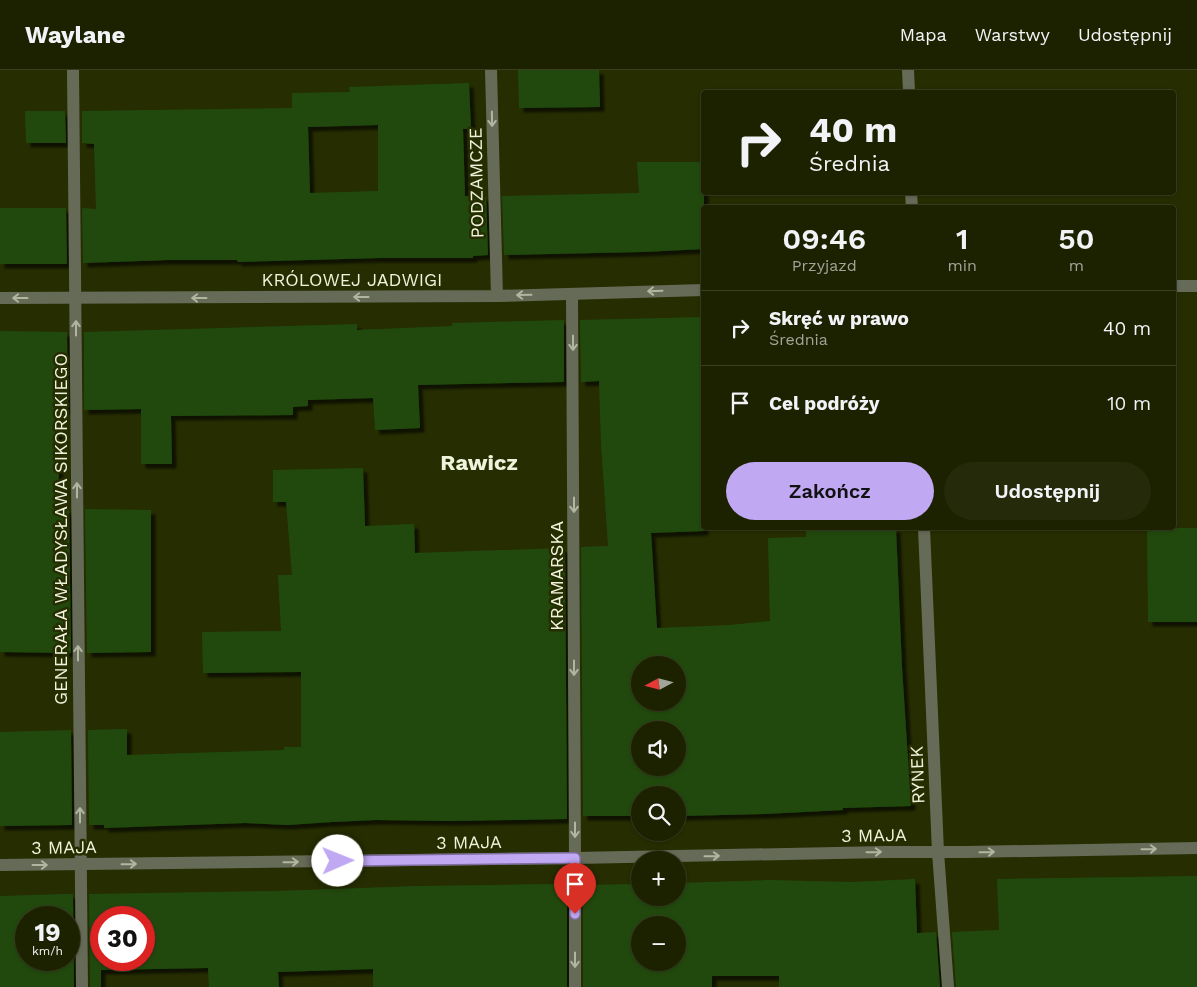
<!DOCTYPE html>
<html lang="pl">
<head>
<meta charset="utf-8">
<style>
	body { margin:0; font-family:"Work Sans",sans-serif; background:#252a0a; color:#f1f3f6; height:100vh; display:flex; flex-direction:column; font-size:19px; white-space:nowrap }
	* { box-sizing:border-box; margin:0 }
	p { font-size:16px; color:#a0a499 }
	.icon { flex:none; width:28px; height:28px; fill:none; stroke:currentColor; stroke-width:2; stroke-linecap:round; stroke-linejoin:round }
	.map { position:relative; flex:1; overflow:hidden }
	.panel { position:absolute; left:701px; top:135px; width:475px; height:325px; display:flex; flex-direction:column; background:#1c2200; border-radius:5px; box-shadow:0 1px 4px #0004,0 0 0 1px #3a3f22 }
	.panel>* { flex:none }
	.top-card { position:absolute; left:701px; top:20px; width:475px; height:105px; border-radius:5px; box-shadow:0 1px 4px #0004,0 0 0 1px #3a3f22; background:#1c2200; color:#f1f3f6; overflow:hidden }
	.needle { width:32px; rotate:263deg }
	.fabs { position:absolute; left:631px; top:586px; display:grid; gap:10px }
	.fabs a { display:grid; place-items:center; width:55px; height:55px; border-radius:50%; background:#1c2200; box-shadow:0 1px 4px #0004,0 0 0 1px #3a3f22; font-size:25px }
	.speed { position:absolute; left:15px; top:836px; display:flex; gap:10px; font-size:25px; font-weight:700; text-align:center }
	.speed>* { display:grid; place-content:center; width:65px; height:65px; border-radius:50%; background:#1c2200; box-shadow:0 1px 4px #0004,0 0 0 1px #3a3f22; line-height:1 }
	.speed small { font-size:12px; font-weight:400 }
	.speed .limit { border:8px solid #d22; background:#fff; color:#111 }
	.pin { position:absolute; display:grid; place-items:center; width:42px; height:42px; color:#fff; margin:-51px -21px; border-radius:50% 50% 50% 0; rotate:-45deg; box-shadow:0 0 5px #0007 }
	.pin .icon { rotate:45deg }
	.me { position:absolute; width:55px; margin:-28px; rotate:89deg; stroke-linejoin:round; filter:drop-shadow(0 0 4px #0008) }
	.turn { display:flex; align-items:center; gap:18px; height:105px; padding:0 25px; font-size:22px }
	.turn .icon { width:65px; height:65px; stroke-width:2.5 }
	.turn b { display:block; font-size:35px; line-height:42px }
	.eta { display:flex; justify-content:space-evenly; align-items:center; height:85px; text-align:center }
	.eta b { font-size:30px; font-weight:600; line-height:35px }
	.cta { display:flex; gap:10px; margin-top:auto; padding:10px 25px }
	.cta a { flex:1; height:58px; border-radius:30px; background:#c0a8f3; color:#111; font-size:20px; font-weight:600; line-height:58px; text-align:center }
	.cta a+a { background:#252a0a; color:#f1f3f6 }
	ul { padding:0; list-style:none }
	li { display:flex; align-items:center; gap:15px; height:75px; padding:0 25px; border-top:1px solid #3a3f22 }
	li div { flex:1 }
	li b { display:block; font-size:19px }
	li em { font-style:normal }
	header { display:flex; align-items:center; gap:30px; box-sizing:border-box; height:70px; padding:0 25px; background:#1c2200; border-bottom:1px solid #3a3f22 }
	header strong { font-size:24px }
	nav { display:flex; gap:28px; margin-inline-start:auto; font-size:18px }
	.map>svg:first-child { display:block }
</style>
</head>
<body>
<header>
<strong>Waylane</strong>
<nav><a>Mapa</a><a>Warstwy</a><a>Udostępnij</a></nav>
</header>
<div class="map">
<svg width="1197" height="917" viewBox="0 0 1197 917">
	<defs>
		<filter id="shadow"><feDropShadow dx="4.5" dy="4.5" stdDeviation="1" flood-color="#0009"/></filter>
	</defs>
	<rect width="100%" height="100%" fill="#262d00"/>
	<!-- building -->
	<g fill="#204a11" fill-rule="evenodd" filter="url(#shadow)">
		<path d="M518 0H599L600 37 519 38Z"/>
		<path d="M469 13 471 59H463L465 126 486 127 488 185 473 186V188H379L238 192 237 190H168L83 193 82 138 96 139 94 74 82 73V41L292 38V23L350 22 349 17ZM378 55V121L310 123 308 57Z"/>
		<path d="M25 41H65L66 73H26Z"/>
		<path d="M637 92H704V179L642 182 504 185 502 126 639 123Z"/>
		<path d="M0 138H66L67 194H0Z"/>
		<path d="M704 247V461L651 463 657 558 730 555 770 551 768 468 806 467V458H896L902 597 911 736 843 738V740L764 744 680 746 678 745V725H640V746H583L581 477 608 476 601 373 599 311 581 312 580 250ZM640 595H678V632H640ZM640 660H678V698H640Z"/>
		<path d="M564 250V312L418 315 420 358 375 360 373 328 308 330V336L293 337V345L171 346 172 394H141V339L84 340V262L357 254V260L452 256V253Z"/>
		<path d="M0 261 67 262 68 340H58L59 439H69L71 583 0 582Z"/>
		<path d="M363 398 365 456 414 454 415 483 565 478 567 749 451 751 376 750 332 752 288 755 245 753 104 758V755H89L88 660 127 659V685L284 680V677H301V602L203 603 202 562 281 561 278 505H292L286 432H273V400Z"/>
		<path d="M85 439 151 440V582L87 583Z"/>
		<path d="M1147 458H1197V552H1148Z"/>
		<path d="M71 660 72 755 0 756V662Z"/>
		<path d="M1197 806V917H956L952 862 999 860 997 809Z"/>
		<path d="M915 809 917 863 936 862 940 917H779V906H712V917H583V815L640 814V828H678V813L768 810 853 812ZM640 855H678V892H640Z"/>
		<path d="M556 814 567 815V917H373V899L278 902 279 917H209L208 898 101 900V917H90L89 824 276 821 417 816ZM101 848H144V890H101Z"/>
		<path d="M66 824H73L74 917H0V826ZM26 848H69V890H26Z"/>
	</g>
	<g fill="none" stroke-linecap="round" stroke-linejoin="round">
		<!-- pedestrian -->
		<g stroke="#666b58" stroke-width="12">
			<path d="M908 0 909 22"/>
			<path d="M911 122 912 138"/>
			<path d="M924 458 938 782 948 917"/>
		</g>
		<!-- minor -->
		<g stroke="#666b58" stroke-width="12">
			<path d="M73 0 82 917"/>
			<path d="M491 0 497 226"/>
			<path d="M1174 216H1197"/>
			<path d="M572 224 575 788V917"/>
			<path d="M0 228 497 226 704 220"/>
			<path d="M0 795 575 788 885 782H967L1197 778"/>
		</g>
	</g>
	<!-- one-way arrows -->
	<defs><path id="oneway-shaft" d="M-6 0H5M1.5-3L5.5 0L1.5 3" fill="none" stroke-width="1.6" stroke-linecap="round" stroke-linejoin="round" transform="scale(1.25)"/></defs>
	<g stroke="#b1b6a0">
		<use href="#oneway-shaft" transform="translate(492 49) rotate(89)"/>
		<use href="#oneway-shaft" transform="translate(655 221) rotate(178)"/>
		<use href="#oneway-shaft" transform="translate(524 225) rotate(179)"/>
		<use href="#oneway-shaft" transform="translate(361 227) rotate(180)"/>
		<use href="#oneway-shaft" transform="translate(20 228) rotate(-180)"/>
		<use href="#oneway-shaft" transform="translate(199 228) rotate(180)"/>
		<use href="#oneway-shaft" transform="translate(76 258) rotate(-90)"/>
		<use href="#oneway-shaft" transform="translate(573 273) rotate(90)"/>
		<use href="#oneway-shaft" transform="translate(77 420) rotate(-90)"/>
		<use href="#oneway-shaft" transform="translate(574 435) rotate(90)"/>
		<use href="#oneway-shaft" transform="translate(78 583) rotate(-90)"/>
		<use href="#oneway-shaft" transform="translate(574 598) rotate(90)"/>
		<use href="#oneway-shaft" transform="translate(80 745) rotate(-90)"/>
		<use href="#oneway-shaft" transform="translate(575 760) rotate(90)"/>
		<use href="#oneway-shaft" transform="translate(1149 779) rotate(-1)"/>
		<use href="#oneway-shaft" transform="translate(874 782) rotate(-1)"/>
		<use href="#oneway-shaft" transform="translate(987 782) rotate(-1)"/>
		<use href="#oneway-shaft" transform="translate(712 786) rotate(-1)"/>
		<use href="#oneway-shaft" transform="translate(291 792) rotate(-1)"/>
		<use href="#oneway-shaft" transform="translate(129 794) rotate(-1)"/>
		<use href="#oneway-shaft" transform="translate(40 795)"/>
		<use href="#oneway-shaft" transform="translate(575 890) rotate(90)"/>
	</g>
	<g fill="none" stroke-linecap="round" stroke-linejoin="round">
		<defs>
			<path id="route" d="M338 791 575 788V844"/>
		</defs>
		<!-- route casing -->
		<use href="#route" stroke="#7d6d9e" stroke-width="12"/>
		<!-- route -->
		<use href="#route" stroke="#c0a8f3" stroke-width="9"/>
	</g>
	<g text-anchor="middle" dominant-baseline="central" stroke-width="5" stroke-linejoin="round" paint-order="stroke">
		<!-- street labels -->
		<g font-size="18" fill="#eef4db" stroke="#262d00">
			<text transform="translate(476 113) rotate(-91)">PODZAMCZE</text>
			<text x="352" y="209">KRÓLOWEJ JADWIGI</text>
			<text transform="translate(60 459) rotate(-90)">GENERAŁA WŁADYSŁAWA SIKORSKIEGO</text>
			<text transform="translate(556 506) rotate(-90)">KRAMARSKA</text>
			<text transform="translate(917 705) rotate(-92)">RYNEK</text>
			<text transform="translate(874 765) rotate(-1)">3 MAJA</text>
			<text transform="translate(469 772) rotate(-1)">3 MAJA</text>
			<text transform="translate(64 777) rotate(-1)">3 MAJA</text>
		</g>
		<!-- district labels -->
		<g font-size="22" font-weight="bold" fill="#eef4db" stroke="#262d00">
			<text x="479" y="392">Rawicz</text>
		</g>
	</g>
</svg>
<div class="fabs">
<a><svg class="needle" viewBox="-14 -14 28 28"><path d="M0-13l5 13h-10z" fill="#e53935"/><path d="M0 13l5-13h-10z" fill="#a0a499"/></svg></a>
<a><svg class="icon" aria-label="sound" viewBox="0 0 24 24"><path d="M4 9h4l5-4v14l-5-4H4zM17 9q2 3 0 6"/></svg></a>
<a><svg class="icon" aria-label="search" viewBox="0 0 24 24"><circle cx="10" cy="10" r="6"/><path d="M15 15l6 6"/></svg></a>
<a>+</a>
<a>−</a>
</div>
<div class="speed"><div>19<small>km/h</small></div><div class="limit">30</div></div>
<div class="pin" style="left:575px;top:844px;background:#d93025"><svg class="icon" aria-label="arrive" viewBox="0 0 24 24"><path d="M6 21V4h12l-3 4 3 4H6"/></svg></div>
<svg class="me" style="left:338px;top:791px" viewBox="-20 -20 40 40"><circle r="19" fill="#fff"/><path d="M0-13L10 11 0 6-10 11z" fill="#c0a8f3"/></svg>
<div class="top-card">
<div class="turn"><svg class="icon" aria-label="right" viewBox="0 0 24 24"><path d="M7 20v-9h11M14 6l5 5-5 5"/></svg><div><b>40 m</b>Średnia</div></div>
</div>
<section class="panel">
<div class="eta">
<div><b>09:46</b><p>Przyjazd</p></div>
<div><b>1</b><p>min</p></div>
<div><b>50</b><p>m</p></div>
</div>
<ul>
<li><svg class="icon" aria-label="right" viewBox="0 0 24 24"><path d="M7 20v-9h11M14 6l5 5-5 5"/></svg><div><b>Skręć w prawo</b><p>Średnia</p></div><em>40 m</em></li>
<li><svg class="icon" aria-label="arrive" viewBox="0 0 24 24"><path d="M6 21V4h12l-3 4 3 4H6"/></svg><div><b>Cel podróży</b></div><em>10 m</em></li>
</ul>
<div class="cta"><a>Zakończ</a><a>Udostępnij</a></div>
</section>
</div>
</body>
</html>
